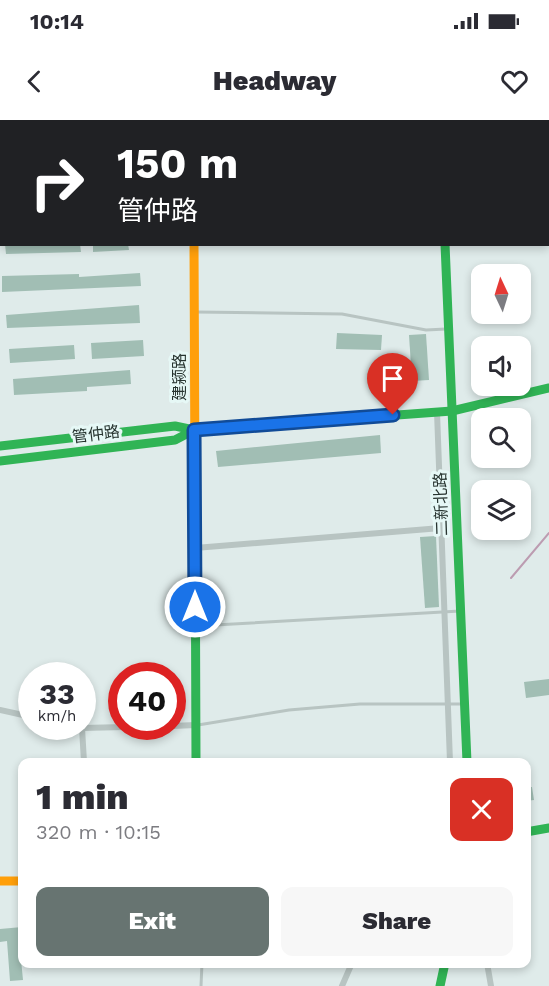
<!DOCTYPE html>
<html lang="en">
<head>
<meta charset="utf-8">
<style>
	body { margin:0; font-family:"Work Sans","Noto Sans SC",sans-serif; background:#f7f7f7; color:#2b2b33; height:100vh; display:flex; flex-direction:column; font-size:22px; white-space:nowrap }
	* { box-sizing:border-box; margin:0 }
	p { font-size:20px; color:#7c7c81 }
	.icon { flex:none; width:33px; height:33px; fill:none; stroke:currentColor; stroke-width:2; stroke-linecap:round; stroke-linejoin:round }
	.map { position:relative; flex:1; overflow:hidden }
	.drawer { position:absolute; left:18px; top:638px; width:513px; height:210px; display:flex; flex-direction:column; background:#fff; border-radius:12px; box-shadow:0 3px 9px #0003 }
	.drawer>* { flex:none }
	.banner { position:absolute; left:0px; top:0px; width:549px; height:126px; box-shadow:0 3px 9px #0003; background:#202124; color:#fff; overflow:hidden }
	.needle { width:39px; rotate:356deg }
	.controls { position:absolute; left:471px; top:144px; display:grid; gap:12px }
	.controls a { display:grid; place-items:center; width:60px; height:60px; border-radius:12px; background:#fff; box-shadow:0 3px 9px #0003; font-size:30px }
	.speed { position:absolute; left:18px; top:542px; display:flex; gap:12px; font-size:30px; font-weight:700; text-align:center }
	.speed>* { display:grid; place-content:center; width:78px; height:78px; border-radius:50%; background:#fff; box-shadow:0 3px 9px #0003; line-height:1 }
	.speed small { font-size:15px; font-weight:400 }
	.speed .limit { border:9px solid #d22; background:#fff; color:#111 }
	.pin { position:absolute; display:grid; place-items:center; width:51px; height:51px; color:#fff; margin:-62px -26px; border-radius:50% 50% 50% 0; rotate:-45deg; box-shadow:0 0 6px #0007 }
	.pin .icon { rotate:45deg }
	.me { position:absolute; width:66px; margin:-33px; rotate:0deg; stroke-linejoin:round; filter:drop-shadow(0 0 4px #0008) }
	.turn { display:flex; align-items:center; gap:21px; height:126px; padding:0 18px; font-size:27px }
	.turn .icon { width:78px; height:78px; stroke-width:2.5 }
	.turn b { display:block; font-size:42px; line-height:51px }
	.round { display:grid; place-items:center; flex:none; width:63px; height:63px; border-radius:12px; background:#f7f7f7 }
	.summary { display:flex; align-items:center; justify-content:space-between; height:102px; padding:0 18px }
	h1 { font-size:36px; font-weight:800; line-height:45px }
	.action { display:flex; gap:12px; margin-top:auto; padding:12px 18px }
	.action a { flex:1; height:69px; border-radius:12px; background:#677471; color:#fff; font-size:24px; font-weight:800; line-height:69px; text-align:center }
	.action a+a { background:#f7f7f7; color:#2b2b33 }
	.status { display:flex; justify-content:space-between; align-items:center; height:42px; padding:0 30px; background:#fff; direction:ltr }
	.status svg { height:16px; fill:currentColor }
	header { display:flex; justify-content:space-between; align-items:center; height:78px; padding:0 18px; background:#fff; font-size:27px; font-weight:800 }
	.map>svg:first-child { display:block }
</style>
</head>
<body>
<div class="status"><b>10:14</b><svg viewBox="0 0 49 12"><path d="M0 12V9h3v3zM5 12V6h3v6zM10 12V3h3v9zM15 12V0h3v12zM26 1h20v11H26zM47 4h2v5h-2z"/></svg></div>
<header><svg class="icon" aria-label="back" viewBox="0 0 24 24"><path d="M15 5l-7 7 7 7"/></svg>Headway<svg class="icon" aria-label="heart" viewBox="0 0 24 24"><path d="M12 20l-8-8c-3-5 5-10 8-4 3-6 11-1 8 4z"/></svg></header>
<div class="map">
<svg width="549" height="866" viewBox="0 0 549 866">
	<rect width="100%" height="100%" fill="#dfebea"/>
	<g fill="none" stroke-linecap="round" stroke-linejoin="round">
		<!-- stream -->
		<path stroke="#bc9cb1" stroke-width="2" d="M511 458 549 413"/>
	</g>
	<!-- building -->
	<g fill="#a1beb4">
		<path d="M5 124H80L81 132 6 134Z"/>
		<path d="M93 124H128L129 130 93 132Z"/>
		<path d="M140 153 141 166 2 172V156L79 154V157Z"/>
		<path d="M139 185 140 203 7 208 6 195Z"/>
		<path d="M337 213 382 215 381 230 336 229Z"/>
		<path d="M426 214 429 260 412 261 409 215Z"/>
		<path d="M143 220 144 236 92 239 91 223Z"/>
		<path d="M74 225 75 239 10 243 9 229Z"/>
		<path d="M130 250 131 264 87 267V271L14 275 13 259Z"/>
		<path d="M380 315 381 333 218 347 216 331Z"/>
		<path d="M436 416 439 487 425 488 420 417Z"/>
		<path d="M549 559V575L526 578 524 562Z"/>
		<path d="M526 667H532L534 680 526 681Z"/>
		<path d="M22 807V819H19L23 860 10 861 7 821 0 822V809Z"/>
	</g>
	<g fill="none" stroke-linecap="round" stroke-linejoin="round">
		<!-- lane -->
		<g stroke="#b8c4c2" stroke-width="3">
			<path d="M548 76H549"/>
			<path d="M196 192 342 194 426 210 446 209"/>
			<path d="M197 506 460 491"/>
			<path d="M198 605 289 590 360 584H462"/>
			<path d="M201 866 202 843"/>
		</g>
		<!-- street -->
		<g stroke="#b8c4c2" stroke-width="6">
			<path d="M0 28 2 29"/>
			<path d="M437 292 450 642"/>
			<path d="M195 428 441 408"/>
			<path d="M0 590 32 597"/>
			<path d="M71 606 82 608 169 606"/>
			<path d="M172 606 196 605"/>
			<path d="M82 608 84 642"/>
			<path d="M487 843 491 866"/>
			<path d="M342 866 352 843"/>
		</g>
		<!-- fast -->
		<g stroke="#30b455" stroke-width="9">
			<path d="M440 0V2"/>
			<path d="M445 124 467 642"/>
			<path d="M194 310 452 291 549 268"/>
			<path d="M0 326 175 306 194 310 175 320 0 341"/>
			<path d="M195 364 196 642"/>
			<path d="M526 712 549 708"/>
			<path d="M440 866 445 843"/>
		</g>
		<!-- slow -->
		<g stroke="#ff9f0a" stroke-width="9">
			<path d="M196 0V2"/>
			<path d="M194 124 195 364"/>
			<path d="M0 761H22"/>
		</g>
	</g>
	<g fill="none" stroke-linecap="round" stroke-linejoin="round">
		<defs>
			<path id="route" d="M195 487 194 310 393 295"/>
		</defs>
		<!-- route casing -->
		<use href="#route" stroke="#114b97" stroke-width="15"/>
		<!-- route -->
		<use href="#route" stroke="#1a73e8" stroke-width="10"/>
	</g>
	<g text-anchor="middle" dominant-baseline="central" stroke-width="6" stroke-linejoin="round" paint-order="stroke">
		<!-- street labels -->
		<g font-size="16" fill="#273430" stroke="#e6f8f6">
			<text transform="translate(179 257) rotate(-90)">建颍路</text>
			<text transform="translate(96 314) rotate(-7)">管仲路</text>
			<text transform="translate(441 384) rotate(-92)">二新北路</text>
		</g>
	</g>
</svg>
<div class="controls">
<a><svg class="needle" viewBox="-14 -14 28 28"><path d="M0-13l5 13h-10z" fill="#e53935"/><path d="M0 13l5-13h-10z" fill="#7c7c81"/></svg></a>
<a><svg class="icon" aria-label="sound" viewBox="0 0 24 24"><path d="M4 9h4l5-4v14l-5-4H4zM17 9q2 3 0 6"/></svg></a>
<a><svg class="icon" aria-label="search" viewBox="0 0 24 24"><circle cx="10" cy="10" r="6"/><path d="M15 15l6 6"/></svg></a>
<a><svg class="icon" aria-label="layers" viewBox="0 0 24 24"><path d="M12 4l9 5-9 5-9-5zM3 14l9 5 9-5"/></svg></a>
</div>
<div class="speed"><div>33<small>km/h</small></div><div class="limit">40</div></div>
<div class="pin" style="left:393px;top:295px;background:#d93025"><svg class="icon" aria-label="arrive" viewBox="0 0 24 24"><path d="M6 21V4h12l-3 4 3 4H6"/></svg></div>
<svg class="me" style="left:195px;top:487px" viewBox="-20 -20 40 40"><circle r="17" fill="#1a73e8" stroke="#fff" stroke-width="3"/><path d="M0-11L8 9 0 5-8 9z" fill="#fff"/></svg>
<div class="banner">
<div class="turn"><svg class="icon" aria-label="right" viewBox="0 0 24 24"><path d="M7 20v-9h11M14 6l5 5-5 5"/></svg><div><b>150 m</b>管仲路</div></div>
</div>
<section class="drawer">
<div class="summary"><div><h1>1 min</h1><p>320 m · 10:15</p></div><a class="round" style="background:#d93025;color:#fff"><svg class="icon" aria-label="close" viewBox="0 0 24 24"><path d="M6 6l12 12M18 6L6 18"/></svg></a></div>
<div class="action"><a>Exit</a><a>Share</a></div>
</section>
</div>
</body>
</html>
